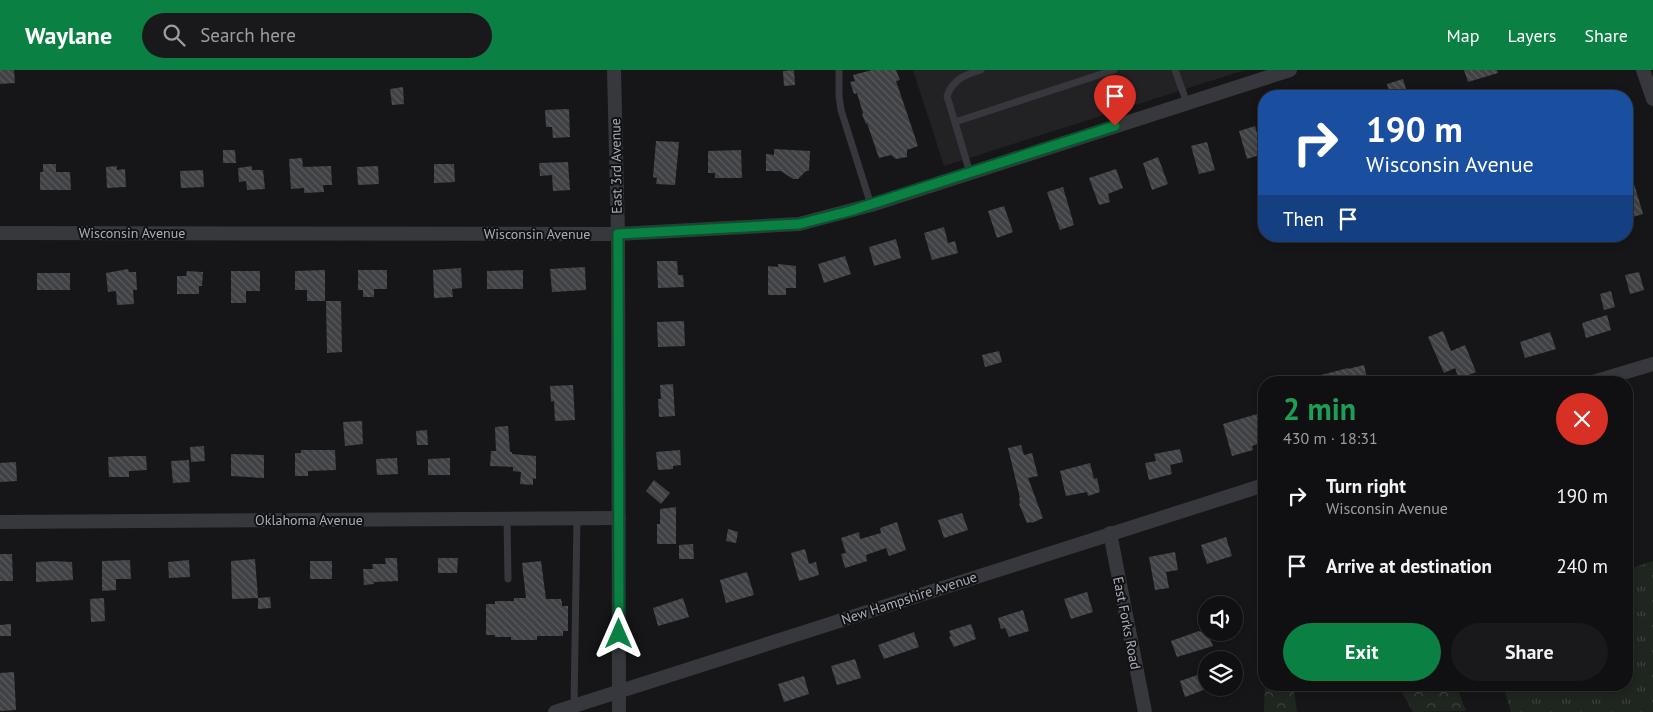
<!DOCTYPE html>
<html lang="en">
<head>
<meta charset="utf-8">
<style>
	body { margin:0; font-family:"PT Sans",sans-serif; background:#19191b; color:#f1f3f6; height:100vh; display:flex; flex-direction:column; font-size:19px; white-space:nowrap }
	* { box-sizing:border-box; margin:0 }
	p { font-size:16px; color:#9c9d9f }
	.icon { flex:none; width:28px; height:28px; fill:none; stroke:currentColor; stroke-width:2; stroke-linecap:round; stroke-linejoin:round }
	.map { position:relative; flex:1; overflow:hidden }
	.details { position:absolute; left:1258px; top:306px; width:375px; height:315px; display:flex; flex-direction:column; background:#101012; border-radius:20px; box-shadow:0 2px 8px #0003,0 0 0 1px #303032 }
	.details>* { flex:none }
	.banner { position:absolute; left:1258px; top:20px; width:375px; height:152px; border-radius:20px; box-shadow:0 2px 8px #0003,0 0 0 1px #303032; background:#1a4fa0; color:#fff; overflow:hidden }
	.tools { position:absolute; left:1198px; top:526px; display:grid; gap:10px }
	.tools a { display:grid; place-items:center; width:45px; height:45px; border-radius:50%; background:#101012; box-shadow:0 2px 8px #0003,0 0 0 1px #303032; font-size:25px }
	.pin { position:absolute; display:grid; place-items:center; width:42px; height:42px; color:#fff; margin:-51px -21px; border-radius:50% 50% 50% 0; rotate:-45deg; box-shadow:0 0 5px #0007 }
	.pin .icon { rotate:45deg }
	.me { position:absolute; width:55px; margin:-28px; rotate:0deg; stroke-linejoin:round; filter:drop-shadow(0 0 4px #0008) }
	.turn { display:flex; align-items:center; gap:18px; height:105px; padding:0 25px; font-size:22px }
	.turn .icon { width:65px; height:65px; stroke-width:2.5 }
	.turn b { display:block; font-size:35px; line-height:42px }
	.then { display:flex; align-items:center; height:48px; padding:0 25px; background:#0003; gap:10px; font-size:19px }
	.round { display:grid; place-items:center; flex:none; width:52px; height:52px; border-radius:26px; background:#19191b }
	.headline { display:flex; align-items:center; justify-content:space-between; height:85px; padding:0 25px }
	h1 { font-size:30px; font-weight:600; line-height:38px; color:#1e9e55 }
	.primary-button { display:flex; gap:10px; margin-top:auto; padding:10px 25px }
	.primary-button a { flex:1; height:58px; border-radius:30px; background:#0b8043; color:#fff; font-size:20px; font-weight:600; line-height:58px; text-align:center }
	.primary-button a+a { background:#19191b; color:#f1f3f6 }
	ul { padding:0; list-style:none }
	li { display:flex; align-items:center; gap:15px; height:70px; padding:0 25px }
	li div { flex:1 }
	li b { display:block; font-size:19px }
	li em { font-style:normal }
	header { display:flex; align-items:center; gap:30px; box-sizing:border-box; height:70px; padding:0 25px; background:#0b8043; color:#fff }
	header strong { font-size:24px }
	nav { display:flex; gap:28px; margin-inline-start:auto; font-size:18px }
	.search { width:350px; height:45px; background:#19191b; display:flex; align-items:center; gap:12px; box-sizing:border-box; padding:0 18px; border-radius:28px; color:#9c9d9f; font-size:19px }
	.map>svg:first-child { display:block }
</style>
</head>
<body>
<header>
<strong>Waylane</strong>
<div class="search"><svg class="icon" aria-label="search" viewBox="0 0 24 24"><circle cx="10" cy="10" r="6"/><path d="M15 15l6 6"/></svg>Search here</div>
<nav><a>Map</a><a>Layers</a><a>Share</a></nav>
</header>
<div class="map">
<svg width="1653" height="642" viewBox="0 0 1653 642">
	<defs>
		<pattern id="forest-crowns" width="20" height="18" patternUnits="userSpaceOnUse" patternTransform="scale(1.25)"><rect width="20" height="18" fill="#1e261f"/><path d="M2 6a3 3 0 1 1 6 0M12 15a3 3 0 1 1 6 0" fill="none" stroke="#3c433d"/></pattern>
		<pattern id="park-tufts" width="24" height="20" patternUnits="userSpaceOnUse" patternTransform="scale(1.25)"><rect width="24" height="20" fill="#1e261f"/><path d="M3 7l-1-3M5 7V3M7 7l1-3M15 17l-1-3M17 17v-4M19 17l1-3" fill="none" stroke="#3c433d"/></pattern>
		<pattern id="building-back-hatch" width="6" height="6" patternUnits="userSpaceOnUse" patternTransform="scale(1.25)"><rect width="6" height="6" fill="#404145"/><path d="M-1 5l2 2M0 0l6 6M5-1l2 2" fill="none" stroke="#595a5e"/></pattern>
	</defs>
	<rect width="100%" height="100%" fill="#161618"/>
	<!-- built -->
	<path fill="#222225" d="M913 0H1245L944 96Z"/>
	<!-- forest -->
	<g fill="url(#forest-crowns)">
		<path d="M1265 615H1293L1297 642H1264Z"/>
		<path d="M1398 615H1456L1466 641 1413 642Z"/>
	</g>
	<!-- park -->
	<path fill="url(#park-tufts)" d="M1653 491V642H1511L1503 615H1626V500Z"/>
	<!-- building -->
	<g fill="url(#building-back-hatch)">
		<path d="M0 0H14L15 13 0 14Z"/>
		<path d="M794 0 795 15 784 16 783 1Z"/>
		<path d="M872 0H896L900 10 896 11 918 76 907 80V87L896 89 891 85 879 88 867 53 866 54 862 44 863 43 857 23 854 24 850 12 855 11 853 5Z"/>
		<path d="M1464 0H1497L1498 3 1468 12Z"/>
		<path d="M1403 9 1408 26H1391L1387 14Z"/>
		<path d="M403 17 404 34 392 35 390 19Z"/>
		<path d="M569 39 570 67 553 68 552 57H546L545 40Z"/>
		<path d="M1255 56 1263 84 1247 89 1239 61Z"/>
		<path d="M656 71 679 72 675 115 656 114 657 108 653 107Z"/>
		<path d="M1207 72 1215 100 1199 104 1191 76Z"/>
		<path d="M774 79 810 81 809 101H806L798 109H793L781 101H766V84L774 85Z"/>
		<path d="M223 80H235L236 93H223Z"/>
		<path d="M741 80 742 108H715V103H708V81Z"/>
		<path d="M1158 87 1168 114 1152 120 1143 93Z"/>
		<path d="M302 88 303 97 331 96 332 115H323L324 122 304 123V118L291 119 289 89Z"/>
		<path d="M568 92 570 120 553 121 552 105 540 106 539 93Z"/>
		<path d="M43 94H56V102H70L71 120H40V102H43Z"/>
		<path d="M434 94H454L455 112 434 113Z"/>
		<path d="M117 96V100L125 99 126 117 107 118 106 97Z"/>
		<path d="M252 96V100H263L265 119 247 120 246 111 239 112 238 98Z"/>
		<path d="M378 96 379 114 358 115 357 97Z"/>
		<path d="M1629 97 1643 144 1626 149V98Z"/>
		<path d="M1116 99 1123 118 1108 124 1110 132 1099 135 1089 108Z"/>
		<path d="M203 100 204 117 181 118 180 101Z"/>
		<path d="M1063 117 1074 155 1060 160 1047 122Z"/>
		<path d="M1004 136 1013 162 997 168 988 141Z"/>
		<path d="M944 157 948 173 955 171 958 183 932 190 924 163Z"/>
		<path d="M896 169 901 188 874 196 869 177Z"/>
		<path d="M845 186 851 204 824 213 818 194Z"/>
		<path d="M657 191H677L678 205H683L684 217 658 218Z"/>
		<path d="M778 194 796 196V218H786V225H768V196L778 197Z"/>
		<path d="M585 197 586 220 552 222 550 199Z"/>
		<path d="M461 198 462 218 452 219 453 227 434 228 433 200Z"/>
		<path d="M128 199 129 202H136L137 220H133L134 234 117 235 116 221 108 222 106 203Z"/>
		<path d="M325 200V231H307V220H295V201Z"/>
		<path d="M358 200H387V219H374V227H363V220H358Z"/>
		<path d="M523 200V219H487V201Z"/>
		<path d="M187 201 203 202 202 216H199V224H177V206H186Z"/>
		<path d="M231 201H260V221H246V233H231Z"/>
		<path d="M1639 202 1644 220 1630 224 1625 205Z"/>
		<rect x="37" y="203" width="33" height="17"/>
		<path d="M1611 221 1615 237 1604 240 1600 224Z"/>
		<path d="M326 231H341L342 282 327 283Z"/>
		<path d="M1607 245 1611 260 1586 268 1582 253Z"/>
		<path d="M684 251 685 276 658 277 657 252Z"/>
		<path d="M1443 261 1451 281 1465 275 1476 302 1459 309 1455 298 1444 303 1428 267Z"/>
		<path d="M1550 262 1556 279 1525 288 1520 272Z"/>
		<path d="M999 281 1002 292 985 297 982 285Z"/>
		<path d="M1364 295 1368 312H1306V309L1348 298V299Z"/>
		<path d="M673 314 675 346 659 347 658 329H661L660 315Z"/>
		<path d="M573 315 575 350 555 351 554 331 551 332 550 316Z"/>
		<path d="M1264 342V372L1252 376 1253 380 1232 386 1223 354Z"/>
		<path d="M362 351 363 374 345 376 343 352Z"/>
		<path d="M508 356 510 382H512V384L536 386V409L533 408V415L520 414 521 402 513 401V397L490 396 491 381H496L495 357Z"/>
		<path d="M427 360 428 375H417L416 361Z"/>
		<path d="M1021 375 1024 385 1032 383 1038 406 1028 408 1043 448 1032 453 1031 452 1027 453 1019 434 1020 433 1019 428H1020L1008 378Z"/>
		<path d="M204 376 205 391 191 392 190 377Z"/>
		<path d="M1180 379 1183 392 1170 395 1172 404 1149 410 1145 393 1156 391 1154 384Z"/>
		<path d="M301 380H335L336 400 308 401V406H295V383H301Z"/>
		<path d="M680 380 681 395 673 396V399L658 400 656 382Z"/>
		<path d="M231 384 264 385V408L231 406Z"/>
		<path d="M129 386H146L147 400 129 401V407H109L108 387Z"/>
		<path d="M397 388 398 404 377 405 376 389Z"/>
		<path d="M450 388V405H428V389Z"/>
		<path d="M189 390 190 412 173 413 171 391Z"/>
		<path d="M16 392 17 411 0 412V393Z"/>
		<path d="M1090 393 1094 409 1097 408 1100 422 1088 426 1087 422 1066 426 1060 401Z"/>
		<path d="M654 410 670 423 661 434 646 421Z"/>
		<path d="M676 437V474H657V454H660V439Z"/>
		<path d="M962 443 968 460 944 468 938 450Z"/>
		<path d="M897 452 906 480 889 486 886 478 866 485 867 491 845 498 841 484 846 483 841 468 859 462 860 469 881 463 880 458Z"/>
		<path d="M728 459 738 462 736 473 726 471Z"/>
		<path d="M1226 467 1232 486 1207 494 1201 475Z"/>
		<path d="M693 474 694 489H679V475Z"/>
		<path d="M805 479 809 494 816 492 819 505 799 511 791 483Z"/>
		<path d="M1175 482 1178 500 1166 502 1169 518 1155 520 1149 487Z"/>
		<path d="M0 484H12L13 511H0Z"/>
		<path d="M385 488H397L398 511 374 512V514L364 515 363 499H373L372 494H386Z"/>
		<path d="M438 488H458L457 503H438Z"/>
		<path d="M255 489 258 528 270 527 271 538 258 539V528L232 529 231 491Z"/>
		<path d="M130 490 131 509H116V520L102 521V491Z"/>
		<path d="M189 490 190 507 169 508 168 492Z"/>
		<path d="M53 491 72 492 73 510 36 512V492Z"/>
		<rect x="310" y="491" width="22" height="18"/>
		<path d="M541 491 546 529H561V531H562V536H568V561H563V566H537V570H511V567H495V565H486V534H495V531H514V528H526L522 493Z"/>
		<path d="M747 502 754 525 726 533 720 510Z"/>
		<path d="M1087 522 1093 542 1071 549 1064 529Z"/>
		<path d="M104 528 105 551 91 552 90 529Z"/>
		<path d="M683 528 689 547 658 556 653 538Z"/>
		<path d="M1023 540 1029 561 1009 567 1005 558 1001 559 998 548Z"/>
		<path d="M11 554V566H0V555Z"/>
		<path d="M971 554 976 569 954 577 949 567 951 566 949 561Z"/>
		<path d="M1206 560 1213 576 1177 587 1171 571 1199 561 1200 562Z"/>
		<path d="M914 562 919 577 884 589 878 575Z"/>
		<path d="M855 589 861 608 837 615 831 596Z"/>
		<path d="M14 602 16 640 0 641V603Z"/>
		<path d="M1206 602V619L1185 627 1180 611Z"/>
		<path d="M804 606 809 624 784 632 778 614Z"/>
	</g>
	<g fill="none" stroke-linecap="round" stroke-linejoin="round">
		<!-- service -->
		<g stroke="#37383d" stroke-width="7">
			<path d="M839 0V26L841 40 871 135"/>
			<path d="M1175 0 1187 33"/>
			<path d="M955 52 1114 0"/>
			<path d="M970 103 947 26C953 9 965 5 981 0"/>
			<path d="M507 449 508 509"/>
			<path d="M574 636 577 448"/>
		</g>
		<!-- minor -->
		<g stroke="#37383d" stroke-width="14">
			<path d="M614 0 618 164 619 642"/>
			<path d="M1643 0 1653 29"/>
			<path d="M0 163 618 164 799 154 871 135 1290 0"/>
			<path d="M1593 312 1653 294"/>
			<path d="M0 452 619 448"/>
			<path d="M1110 463 1145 642"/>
			<path d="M555 642 1264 415"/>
		</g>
	</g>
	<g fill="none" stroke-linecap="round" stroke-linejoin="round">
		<defs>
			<path id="route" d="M619 564 618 164 799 154 850 141 1115 56"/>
		</defs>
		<!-- route casing -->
		<use href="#route" stroke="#07532c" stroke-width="12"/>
		<!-- route -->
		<use href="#route" stroke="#0b8043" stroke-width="9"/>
	</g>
	<g text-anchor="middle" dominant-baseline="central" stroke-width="4" stroke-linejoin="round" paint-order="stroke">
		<!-- street labels -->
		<g font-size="14" fill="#a8adb8" stroke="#111113">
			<text transform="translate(616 96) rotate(-91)">East 3rd Avenue</text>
			<text x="132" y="163">Wisconsin Avenue</text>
			<text x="537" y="164">Wisconsin Avenue</text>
			<text x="309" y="450">Oklahoma Avenue</text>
			<text transform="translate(909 528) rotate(-18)">New Hampshire Avenue</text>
			<text transform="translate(1127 553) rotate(79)">East Forks Road</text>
		</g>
	</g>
</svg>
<div class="tools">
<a><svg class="icon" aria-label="sound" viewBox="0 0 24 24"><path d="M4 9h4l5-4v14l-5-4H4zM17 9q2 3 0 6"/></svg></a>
<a><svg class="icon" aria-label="layers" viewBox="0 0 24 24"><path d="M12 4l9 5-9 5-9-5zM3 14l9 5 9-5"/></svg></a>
</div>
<div class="pin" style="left:1115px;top:56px;background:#d93025"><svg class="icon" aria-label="arrive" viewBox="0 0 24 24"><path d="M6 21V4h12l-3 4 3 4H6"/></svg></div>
<svg class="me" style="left:619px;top:564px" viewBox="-20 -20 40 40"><path d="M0-17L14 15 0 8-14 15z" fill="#0b8043" stroke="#fff" stroke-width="4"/></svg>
<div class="banner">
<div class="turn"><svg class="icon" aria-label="right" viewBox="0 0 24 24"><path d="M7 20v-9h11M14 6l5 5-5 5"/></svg><div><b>190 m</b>Wisconsin Avenue</div></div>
<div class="then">Then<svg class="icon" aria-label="arrive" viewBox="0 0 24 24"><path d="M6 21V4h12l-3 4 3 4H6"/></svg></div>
</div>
<section class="details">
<div class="headline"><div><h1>2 min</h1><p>430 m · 18:31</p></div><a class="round" style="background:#d93025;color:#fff"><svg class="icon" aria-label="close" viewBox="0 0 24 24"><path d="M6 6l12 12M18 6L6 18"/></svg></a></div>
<ul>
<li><svg class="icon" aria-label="right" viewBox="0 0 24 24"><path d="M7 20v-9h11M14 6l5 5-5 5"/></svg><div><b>Turn right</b><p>Wisconsin Avenue</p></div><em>190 m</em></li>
<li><svg class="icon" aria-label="arrive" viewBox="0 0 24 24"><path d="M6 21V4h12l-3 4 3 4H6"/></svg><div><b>Arrive at destination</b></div><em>240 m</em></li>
</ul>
<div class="primary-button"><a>Exit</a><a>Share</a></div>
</section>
</div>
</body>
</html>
